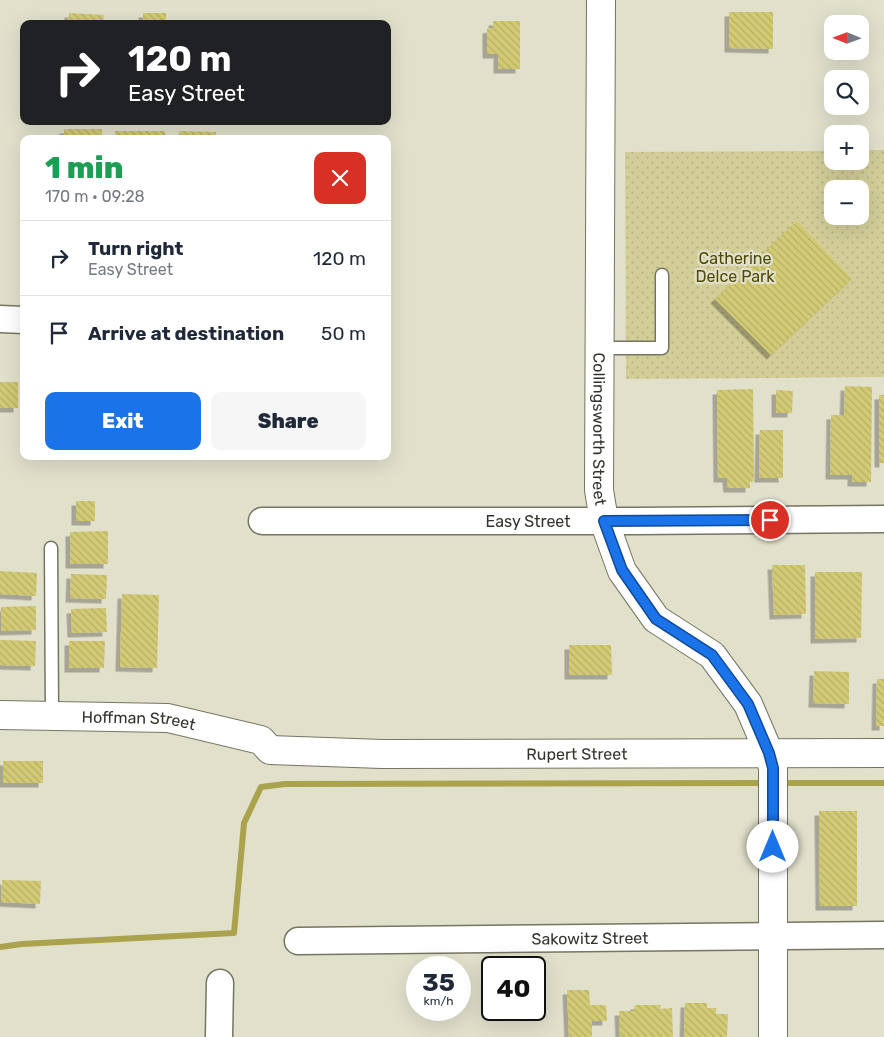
<!DOCTYPE html>
<html lang="en">
<head>
<meta charset="utf-8">
<style>
	body { margin:0; font-family:Rubik,sans-serif; background:#f6f6f7; color:#1f2937; height:100vh; display:flex; flex-direction:column; font-size:19px; white-space:nowrap }
	* { box-sizing:border-box; margin:0 }
	p { font-size:16px; color:#747a83 }
	.icon { flex:none; width:28px; height:28px; fill:none; stroke:currentColor; stroke-width:2; stroke-linecap:round; stroke-linejoin:round }
	.map { position:relative; flex:1; overflow:hidden }
	.details { position:absolute; left:20px; top:135px; width:371px; height:325px; display:flex; flex-direction:column; background:#fff; border-radius:10px; box-shadow:0 5px 20px #0002 }
	.details>* { flex:none }
	.hud { position:absolute; left:20px; top:20px; width:371px; height:105px; border-radius:10px; box-shadow:0 5px 20px #0002; background:#202124; color:#fff; overflow:hidden }
	.needle { width:32px; rotate:271deg }
	.tools { position:absolute; left:824px; top:15px; display:grid; gap:10px }
	.tools a { display:grid; place-items:center; width:45px; height:45px; border-radius:10px; background:#fff; box-shadow:0 5px 20px #0002; font-size:25px }
	.speed { position:absolute; left:406px; top:956px; display:flex; gap:10px; font-size:25px; font-weight:700; text-align:center }
	.speed>* { display:grid; place-content:center; width:65px; height:65px; border-radius:50%; background:#fff; box-shadow:0 5px 20px #0002; line-height:1 }
	.speed small { font-size:12px; font-weight:400 }
	.speed .limit { border:2px solid #111; border-radius:8px; background:#fff; color:#111 }
	.pin { position:absolute; display:grid; place-items:center; width:42px; height:42px; color:#fff; margin:-21px; border:2px solid #fff; border-radius:50%; box-shadow:0 1px 5px #0007 }
	.me { position:absolute; width:55px; margin:-28px; rotate:0deg; stroke-linejoin:round; filter:drop-shadow(0 0 4px #0008) }
	.turn { display:flex; align-items:center; gap:18px; height:105px; padding:0 25px; font-size:22px }
	.turn .icon { width:65px; height:65px; stroke-width:2.5 }
	.turn b { display:block; font-size:35px; line-height:42px }
	.round { display:grid; place-items:center; flex:none; width:52px; height:52px; border-radius:10px; background:#f6f6f7 }
	.headline { display:flex; align-items:center; justify-content:space-between; height:85px; padding:0 25px }
	h1 { font-size:30px; font-weight:800; line-height:38px; color:#1e9e55 }
	.action { display:flex; gap:10px; margin-top:auto; padding:10px 25px }
	.action a { flex:1; height:58px; border-radius:10px; background:#1a73e8; color:#fff; font-size:20px; font-weight:800; line-height:58px; text-align:center }
	.action a+a { background:#f6f6f7; color:#1f2937 }
	ul { padding:0; list-style:none }
	li { display:flex; align-items:center; gap:15px; height:75px; padding:0 25px; border-top:1px solid #e0e1e3 }
	li div { flex:1 }
	li b { display:block; font-size:19px }
	li em { font-style:normal }
	.map>svg:first-child { display:block }
</style>
</head>
<body>
<div class="map">
<svg width="884" height="1037" viewBox="0 0 884 1037">
	<defs>
		<pattern id="park-dots" width="8" height="8" patternUnits="userSpaceOnUse" patternTransform="scale(1.25)"><rect width="8" height="8" fill="#d3ce98"/><path d="M2 2h.1M6 6h.1" fill="none" stroke="#b6b183" stroke-width="1.8" stroke-linecap="round"/></pattern>
		<pattern id="building-back-hatch" width="6" height="6" patternUnits="userSpaceOnUse" patternTransform="scale(1.25)"><rect width="6" height="6" fill="#d2ca74"/><path d="M-1 5l2 2M0 0l6 6M5-1l2 2" fill="none" stroke="#b5ae65"/></pattern>
		<filter id="shadow"><feDropShadow dx="-4.5" dy="4.5" stdDeviation="0" flood-color="#0004"/></filter>
	</defs>
	<rect width="100%" height="100%" fill="#e1e0cb"/>
	<!-- park -->
	<path fill="url(#park-dots)" fill-rule="evenodd" d="M860 150H884V377L626 379 625 152 832 151V161H860ZM832 189H860V216H832Z"/>
	<g fill="none" stroke-linecap="round" stroke-linejoin="round">
		<!-- stream -->
		<g stroke="#aaa24c" stroke-width="6">
			<path d="M780 783H884"/>
			<path d="M0 947 22 944 234 933 244 823 261 787 285 784 768 783"/>
		</g>
	</g>
	<!-- building -->
	<g fill="url(#building-back-hatch)" filter="url(#shadow)">
		<path d="M729 12H773V49L729 48Z"/>
		<path d="M69 13 104 15 103 24H68Z"/>
		<path d="M143 13H166V24H134V20H143Z"/>
		<path d="M493 21H520V69H498V54H487V29L493 28Z"/>
		<rect x="64" y="129" width="38" height="10"/>
		<rect x="115" y="131" width="50" height="8"/>
		<path d="M179 131 216 132V139H179Z"/>
		<path d="M797 221 852 279 771 355 715 299Z"/>
		<rect x="0" y="382" width="18" height="26"/>
		<path d="M845 386 872 387 871 482H852V475H830L831 415H844Z"/>
		<path d="M753 389 754 481 750 482V488H728L727 478H718L717 390Z"/>
		<path d="M776 390 793 391 792 413H776Z"/>
		<rect x="879" y="395" width="5" height="68"/>
		<path d="M760 430H783V478H759Z"/>
		<rect x="76" y="501" width="19" height="20"/>
		<path d="M108 531V564H70V532Z"/>
		<path d="M772 565H805L806 614 774 615Z"/>
		<path d="M0 571 37 573 36 596 0 594Z"/>
		<path d="M815 572H862L861 638 815 639Z"/>
		<path d="M71 574 107 575 106 599 70 598Z"/>
		<path d="M122 594 159 595 157 668 120 667Z"/>
		<path d="M36 606V630L1 631V607Z"/>
		<path d="M106 608 107 632 72 633 71 609Z"/>
		<path d="M0 640 36 641 35 666 0 665Z"/>
		<path d="M69 641H105L104 668H69Z"/>
		<path d="M569 645H611L612 675H569Z"/>
		<path d="M814 671 849 672V704L813 703Z"/>
		<path d="M877 679H884V726H876Z"/>
		<rect x="3" y="761" width="40" height="22"/>
		<path d="M819 811H857V906H820Z"/>
		<path d="M2 880 41 881 40 904 1 902Z"/>
		<path d="M567 990H589L590 1005H606L607 1021H592V1037H569Z"/>
		<path d="M685 1003H707V1008H716V1014H728L727 1037H684Z"/>
		<path d="M635 1005H661L660 1009 672 1008 673 1037H620L619 1011H634Z"/>
	</g>
	<g fill="none" stroke-linecap="round" stroke-linejoin="round">
		<defs>
			<g id="lane">
				<path d="M600 348H662V275"/>
				<path d="M51 548 52 716"/>
			</g>
			<g id="street">
				<path d="M0 319 24 320"/>
				<path id="s1" d="M262 521H636L884 519"/>
				<path id="s2" d="M298 941 884 935"/>
				<path d="M219 1037 220 983"/>
			</g>
			<g id="secondary">
				<path id="s3" d="M601 0 599 490 604 521 622 571 656 619 712 655 748 704 769 753 773 768V1037"/>
				<path id="s4" d="M0 715 168 718 261 740 270 750 382 754 884 753"/>
			</g>
		</defs>
		<!-- lane casing -->
		<use href="#lane" stroke="#767562" stroke-width="15"/>
		<!-- street casing -->
		<use href="#street" stroke="#767562" stroke-width="29"/>
		<!-- secondary casing -->
		<use href="#secondary" stroke="#767562" stroke-width="30"/>
		<!-- lane -->
		<use href="#lane" stroke="#fff" stroke-width="12"/>
		<!-- street -->
		<use href="#street" stroke="#fff" stroke-width="26"/>
		<!-- secondary -->
		<use href="#secondary" stroke="#fff" stroke-width="28"/>
	</g>
	<g fill="none" stroke-linecap="round" stroke-linejoin="round">
		<defs>
			<path id="route" d="M770 520 604 521 622 570 656 619 712 655 748 704 769 753 773 768V847"/>
		</defs>
		<!-- route casing -->
		<use href="#route" stroke="#114b97" stroke-width="12"/>
		<!-- route -->
		<use href="#route" stroke="#1a73e8" stroke-width="9"/>
	</g>
	<g text-anchor="middle" dominant-baseline="central" stroke-width="4.5" stroke-linejoin="round" paint-order="stroke">
		<!-- park labels -->
		<g font-size="16" fill="#504a04" stroke="#e1e0cb">
			<text x="735" y="258">Catherine<tspan x="735" dy="18">Delce Park</tspan></text>
		</g>
		<!-- street labels -->
		<g font-size="16" fill="#33332b" stroke="#e1e0cb">
			<text stroke="none"><textPath href="#s3" startOffset="429">Collingsworth Street</textPath></text>
			<text stroke="none"><textPath href="#s1" startOffset="266">Easy Street</textPath></text>
			<text stroke="none"><textPath href="#s4" startOffset="139">Hoffman Street</textPath></text>
			<text stroke="none"><textPath href="#s4" startOffset="584">Rupert Street</textPath></text>
			<text stroke="none"><textPath href="#s2" startOffset="292">Sakowitz Street</textPath></text>
		</g>
	</g>
</svg>
<div class="tools">
<a><svg class="needle" viewBox="-14 -14 28 28"><path d="M0-13l5 13h-10z" fill="#e53935"/><path d="M0 13l5-13h-10z" fill="#747a83"/></svg></a>
<a><svg class="icon" aria-label="search" viewBox="0 0 24 24"><circle cx="10" cy="10" r="6"/><path d="M15 15l6 6"/></svg></a>
<a>+</a>
<a>−</a>
</div>
<div class="speed"><div>35<small>km/h</small></div><div class="limit">40</div></div>
<div class="pin" style="left:770px;top:520px;background:#d93025"><svg class="icon" aria-label="arrive" viewBox="0 0 24 24"><path d="M6 21V4h12l-3 4 3 4H6"/></svg></div>
<svg class="me" style="left:773px;top:847px" viewBox="-20 -20 40 40"><circle r="19" fill="#fff"/><path d="M0-13L10 11 0 6-10 11z" fill="#1a73e8"/></svg>
<div class="hud">
<div class="turn"><svg class="icon" aria-label="right" viewBox="0 0 24 24"><path d="M7 20v-9h11M14 6l5 5-5 5"/></svg><div><b>120 m</b>Easy Street</div></div>
</div>
<section class="details">
<div class="headline"><div><h1>1 min</h1><p>170 m · 09:28</p></div><a class="round" style="background:#d93025;color:#fff"><svg class="icon" aria-label="close" viewBox="0 0 24 24"><path d="M6 6l12 12M18 6L6 18"/></svg></a></div>
<ul>
<li><svg class="icon" aria-label="right" viewBox="0 0 24 24"><path d="M7 20v-9h11M14 6l5 5-5 5"/></svg><div><b>Turn right</b><p>Easy Street</p></div><em>120 m</em></li>
<li><svg class="icon" aria-label="arrive" viewBox="0 0 24 24"><path d="M6 21V4h12l-3 4 3 4H6"/></svg><div><b>Arrive at destination</b></div><em>50 m</em></li>
</ul>
<div class="action"><a>Exit</a><a>Share</a></div>
</section>
</div>
</body>
</html>
